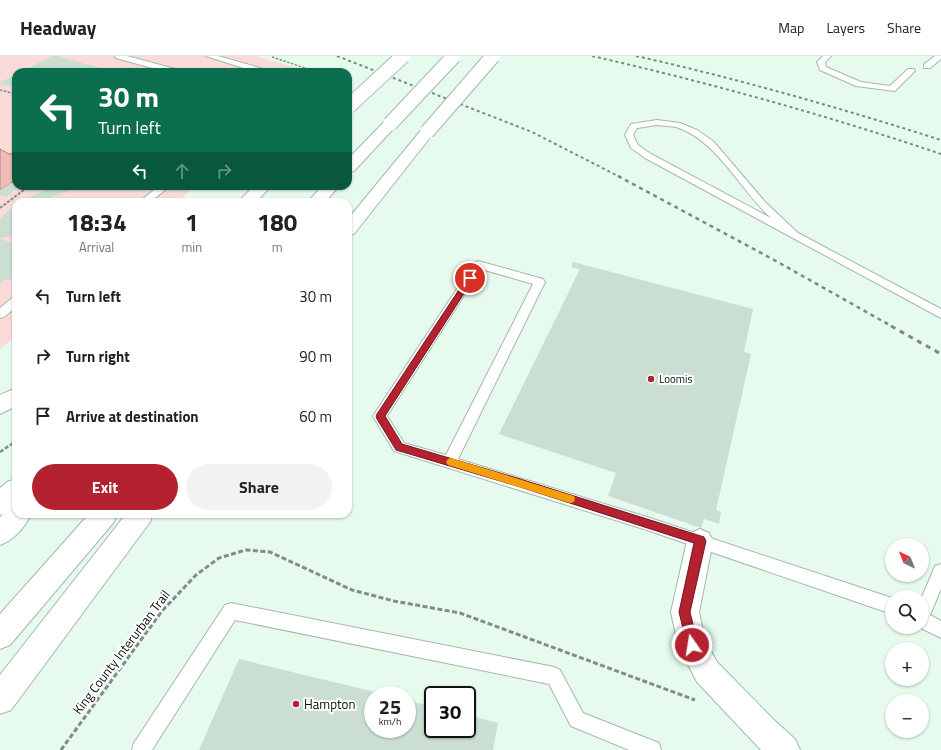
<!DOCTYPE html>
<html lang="en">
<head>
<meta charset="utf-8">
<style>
	body { margin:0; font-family:"Titillium Web",sans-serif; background:#f2f2f2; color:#222; height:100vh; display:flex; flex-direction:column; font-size:15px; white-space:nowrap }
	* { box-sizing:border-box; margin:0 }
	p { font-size:13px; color:#767676 }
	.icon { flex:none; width:22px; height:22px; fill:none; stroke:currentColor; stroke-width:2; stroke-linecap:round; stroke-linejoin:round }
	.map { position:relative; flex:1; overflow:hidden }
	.sheet { position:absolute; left:12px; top:142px; width:340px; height:320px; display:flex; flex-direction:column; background:#fff; border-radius:12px; box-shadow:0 1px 3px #0004 }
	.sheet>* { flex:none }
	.top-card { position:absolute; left:12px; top:12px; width:340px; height:122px; border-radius:12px; box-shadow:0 1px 3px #0004; background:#0b6e4f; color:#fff; overflow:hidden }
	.needle { width:26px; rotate:317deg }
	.fabs { position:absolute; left:885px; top:482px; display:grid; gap:8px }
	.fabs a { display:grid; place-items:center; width:44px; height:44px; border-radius:50%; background:#fff; box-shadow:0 1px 3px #0004; font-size:20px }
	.speed { position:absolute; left:364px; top:630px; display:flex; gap:8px; font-size:20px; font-weight:700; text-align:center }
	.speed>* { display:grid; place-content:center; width:52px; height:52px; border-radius:50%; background:#fff; box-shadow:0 1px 3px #0004; line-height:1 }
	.speed small { font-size:10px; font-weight:400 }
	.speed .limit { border:2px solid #111; border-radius:6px; background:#fff; color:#111 }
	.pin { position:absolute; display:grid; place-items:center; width:34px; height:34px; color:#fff; margin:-17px; border:2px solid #fff; border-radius:50%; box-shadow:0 1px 4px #0007 }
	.me { position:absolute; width:44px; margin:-22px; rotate:347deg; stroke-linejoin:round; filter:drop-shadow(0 0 3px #0008) }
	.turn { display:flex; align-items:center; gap:14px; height:84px; padding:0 20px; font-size:18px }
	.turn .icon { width:52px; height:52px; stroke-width:2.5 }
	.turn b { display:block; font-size:28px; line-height:34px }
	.lanes { display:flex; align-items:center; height:38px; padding:0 20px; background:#0003; justify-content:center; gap:20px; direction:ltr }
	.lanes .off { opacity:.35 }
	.eta { display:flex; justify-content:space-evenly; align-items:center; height:68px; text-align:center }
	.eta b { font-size:24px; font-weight:700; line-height:28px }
	.button { display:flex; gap:8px; margin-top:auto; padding:8px 20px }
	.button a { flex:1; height:46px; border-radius:24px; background:#b3222e; color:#fff; font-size:16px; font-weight:700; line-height:46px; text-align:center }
	.button a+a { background:#f2f2f2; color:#222 }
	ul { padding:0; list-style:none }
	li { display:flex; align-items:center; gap:12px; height:60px; padding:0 20px }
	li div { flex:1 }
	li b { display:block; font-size:15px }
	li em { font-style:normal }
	header { display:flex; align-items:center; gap:24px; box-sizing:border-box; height:56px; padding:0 20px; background:#fff; border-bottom:1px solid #e0e0e0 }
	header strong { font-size:19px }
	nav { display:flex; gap:22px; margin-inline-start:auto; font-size:14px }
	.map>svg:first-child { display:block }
</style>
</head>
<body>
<header>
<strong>Headway</strong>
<nav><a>Map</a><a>Layers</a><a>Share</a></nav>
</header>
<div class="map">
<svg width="941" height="694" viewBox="0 0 941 694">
	<rect width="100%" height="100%" fill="#e6faed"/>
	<!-- green -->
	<path fill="#fadbd8" d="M0 0H256L311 16H16V130H196L177 146H16V280L0 293Z"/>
	<!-- water -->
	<path fill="#f0bab7" stroke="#aa8783" d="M0 93 9 98 16 97V124L0 134Z"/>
	<!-- building -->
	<g fill="#caded2">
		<path d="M52 0H57L115 16H21Z"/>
		<path d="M16 18V32L0 28V27Z"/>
		<path d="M11 127 16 128V130H21L6 141 0 139V134Z"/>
		<path d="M53 130 87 131 74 133 51 141 43 146H20Z"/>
		<path d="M16 149V172L13 180 0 182V164L7 155Z"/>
		<path d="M0 183 16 188V219L9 224 6 223 0 228Z"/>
		<path d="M573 206 753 253 744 296 751 298 716 454 721 456 719 468 704 463 701 472 608 440 616 417 499 378 580 213 571 211Z"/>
		<path d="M239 603 383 638 373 639V673H407V644L433 651V673H467V659L498 667 493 694H199Z"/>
	</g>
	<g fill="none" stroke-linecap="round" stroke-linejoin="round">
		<defs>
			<g id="lane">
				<path d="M115 0H127L179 14 180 16H167L116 2Z"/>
				<path d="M206 0H218L267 14 268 16H256Z"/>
				<path d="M823 0H831L825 6 826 11 861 26 890 30 908 13H914L915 15 895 35 856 30 820 14 817 6Z"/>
				<path d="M935 0H941V3L930 12H924V8Z"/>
				<path d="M657 64 680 67 697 74 713 85 766 147 798 177 941 253V262L645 102 631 92 625 79 631 68ZM657 69C663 70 670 70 676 71 716 83 741 135 771 162L651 98 638 89 633 79 637 72Z"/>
				<path d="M159 130H170L150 146H139Z"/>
				<path d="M478 205 543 223 545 226 458 403 647 461 892 542V558L647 474 394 395 373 360 474 207ZM481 213 533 228 446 399 404 387 387 360Z"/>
				<path d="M16 241V251L4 261 0 262V252L12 242Z"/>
				<path d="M941 508V533L930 559 941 565V582L919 571H922V541L935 510Z"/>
				<path d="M231 547 554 611 560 614 583 657 659 687 661 694H629L571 670 549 628 235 564 152 694H132L134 687 225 549Z"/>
			</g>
			<path id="street" d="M700 473 709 477 713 485 699 556 705 584 717 606 773 663 795 683 800 694H761L697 626 678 589 671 556 687 485 691 477Z"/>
			<g id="secondary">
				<path d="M254 130H271L256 146H238Z"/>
				<path d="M16 332V350L0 358V339Z"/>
			</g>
			<g id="highway">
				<path d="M390 64 395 65 397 68 395 71 354 115 348 117V103L385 65Z"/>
				<path d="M427 72 432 73 434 76 432 79 354 178 348 179V163L422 73Z"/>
				<path d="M322 130H339L325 146H308Z"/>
				<path d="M16 423V458H31C25 471 14 484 0 489V461L3 458 0 459V432L7 426Z"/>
				<path d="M89 458H117L114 466 10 589 0 593V558Z"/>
				<path d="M126 458H153L150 466 11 654 0 658V619Z"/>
			</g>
		</defs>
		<!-- lane casing -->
		<use href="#lane" stroke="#a5b8ac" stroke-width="2"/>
		<!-- street casing -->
		<use href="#street" stroke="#a5b8ac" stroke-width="2"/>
		<!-- secondary casing -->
		<use href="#secondary" stroke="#a5b8ac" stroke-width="2"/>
		<!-- highway casing -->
		<use href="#highway" stroke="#a5b8ac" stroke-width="2"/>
		<!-- path-far3 -->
		<g stroke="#808e85" stroke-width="1.5" stroke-dasharray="2.5 1.5" stroke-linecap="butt">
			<path d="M272 1 317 16"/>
			<path d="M0 34 16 38"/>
		</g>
		<!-- path-far2 -->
		<path stroke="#808e85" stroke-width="2" stroke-dasharray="3 1.5" stroke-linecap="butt" d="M0 152 29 130"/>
		<!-- path-far1 -->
		<path stroke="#808e85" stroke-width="2.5" stroke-dasharray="4 2" stroke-linecap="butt" d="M0 396 16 385"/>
		<!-- path -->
		<path stroke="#808e85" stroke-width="3" stroke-dasharray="5 2.5" stroke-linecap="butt" d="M61 694 162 555 196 519 219 502 246 494 270 496 352 534 394 545 460 557 695 644"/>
		<!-- lane -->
		<use href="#lane" fill="#fff" fill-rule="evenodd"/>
		<!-- street -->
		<use href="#street" fill="#fff" fill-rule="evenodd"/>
		<!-- secondary -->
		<use href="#secondary" fill="#fff" fill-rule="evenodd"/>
		<!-- highway -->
		<use href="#highway" fill="#fff" fill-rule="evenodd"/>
		<!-- rail-far2 -->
		<g stroke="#7c8a81" stroke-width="2" stroke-dasharray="3 3" stroke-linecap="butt">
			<path d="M337 0 532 76 620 121"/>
			<path d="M592 0C710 27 826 59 941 98"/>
			<path d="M636 0C739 23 840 52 941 84"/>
		</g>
		<!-- rail-far1 -->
		<path stroke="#7c8a81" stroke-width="2.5" stroke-dasharray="4 4" stroke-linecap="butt" d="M618 120 776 205 893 271"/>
		<!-- rail -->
		<path stroke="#7c8a81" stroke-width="3" stroke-dasharray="5 5" stroke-linecap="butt" d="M891 270 941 298"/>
		<defs>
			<path id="secondary-bridge" d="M348 51 403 0"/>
			<g id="highway-bridge">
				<path d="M390 68 454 0"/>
				<path d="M427 76 493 0"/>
			</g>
		</defs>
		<!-- secondary-bridge casing -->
		<use href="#secondary-bridge" stroke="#a5b8ac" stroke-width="16" stroke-linecap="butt"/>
		<!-- highway-bridge casing -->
		<use href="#highway-bridge" stroke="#a5b8ac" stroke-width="16" stroke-linecap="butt"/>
		<!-- secondary-bridge -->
		<use href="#secondary-bridge" stroke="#fff" stroke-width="14"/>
		<!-- highway-bridge -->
		<use href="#highway-bridge" stroke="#fff" stroke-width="14"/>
	</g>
	<!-- route -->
	<path fill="#b3222e" stroke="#74161e" d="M470 219 474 222 385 360 402 388 517 422 704 481 706 485 690 556 698 589 696 593 692 595 688 593 679 556 694 487 517 430 396 394 377 363 376 360 377 358 468 220Z"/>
	<!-- slow -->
	<path fill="#f59e0b" d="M451 402 570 439 574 440 575 443 574 446 570 447 448 409 446 406 448 403Z"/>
	<!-- markers -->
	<g fill="#b3222e" stroke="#fff" stroke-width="1.5">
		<circle cx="651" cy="323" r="4"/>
		<circle cx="296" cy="648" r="4"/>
	</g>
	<g text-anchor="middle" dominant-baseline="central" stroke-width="4" stroke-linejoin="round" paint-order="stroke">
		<!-- poi labels -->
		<g font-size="11" fill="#080f0b" stroke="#fff" text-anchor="start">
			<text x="659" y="323">Loomis</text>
		</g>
		<!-- near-street labels -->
		<g font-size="13" fill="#080f0b" stroke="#fff">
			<text transform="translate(121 596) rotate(-53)">King County Interurban Trail</text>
		</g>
		<!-- near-poi labels -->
		<g font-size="13" fill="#080f0b" stroke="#fff" text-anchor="start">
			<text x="304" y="648">Hampton</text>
		</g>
	</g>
</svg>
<div class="fabs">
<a><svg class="needle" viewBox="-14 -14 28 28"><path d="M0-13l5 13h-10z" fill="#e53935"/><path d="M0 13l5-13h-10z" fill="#767676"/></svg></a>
<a><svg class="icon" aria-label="search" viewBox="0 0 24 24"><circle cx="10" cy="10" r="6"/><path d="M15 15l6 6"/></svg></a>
<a>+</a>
<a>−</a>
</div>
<div class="speed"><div>25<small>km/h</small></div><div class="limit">30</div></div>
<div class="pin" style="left:470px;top:222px;background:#d93025"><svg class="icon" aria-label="arrive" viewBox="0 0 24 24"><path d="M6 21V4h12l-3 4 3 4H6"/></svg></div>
<svg class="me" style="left:692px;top:589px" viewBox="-20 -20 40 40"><circle r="17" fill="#b3222e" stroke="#fff" stroke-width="3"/><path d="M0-11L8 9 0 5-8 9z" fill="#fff"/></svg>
<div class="top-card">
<div class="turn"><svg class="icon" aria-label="left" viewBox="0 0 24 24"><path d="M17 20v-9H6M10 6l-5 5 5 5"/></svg><div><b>30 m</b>Turn left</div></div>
<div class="lanes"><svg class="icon" aria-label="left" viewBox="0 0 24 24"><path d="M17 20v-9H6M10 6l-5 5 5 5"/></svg><svg class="icon off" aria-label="ahead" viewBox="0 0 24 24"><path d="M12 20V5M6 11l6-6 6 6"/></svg><svg class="icon off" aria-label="right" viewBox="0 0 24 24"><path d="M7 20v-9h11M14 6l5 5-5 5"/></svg></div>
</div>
<section class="sheet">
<div class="eta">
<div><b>18:34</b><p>Arrival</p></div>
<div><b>1</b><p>min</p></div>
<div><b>180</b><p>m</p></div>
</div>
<ul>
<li><svg class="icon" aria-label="left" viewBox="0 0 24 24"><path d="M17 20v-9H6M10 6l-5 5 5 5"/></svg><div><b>Turn left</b></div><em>30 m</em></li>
<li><svg class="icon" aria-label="right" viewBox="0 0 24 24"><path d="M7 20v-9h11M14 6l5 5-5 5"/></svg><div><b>Turn right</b></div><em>90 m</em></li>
<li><svg class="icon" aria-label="arrive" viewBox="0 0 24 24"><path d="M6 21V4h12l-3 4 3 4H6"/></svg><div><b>Arrive at destination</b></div><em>60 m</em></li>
</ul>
<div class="button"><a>Exit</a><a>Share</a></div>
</section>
</div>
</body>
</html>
